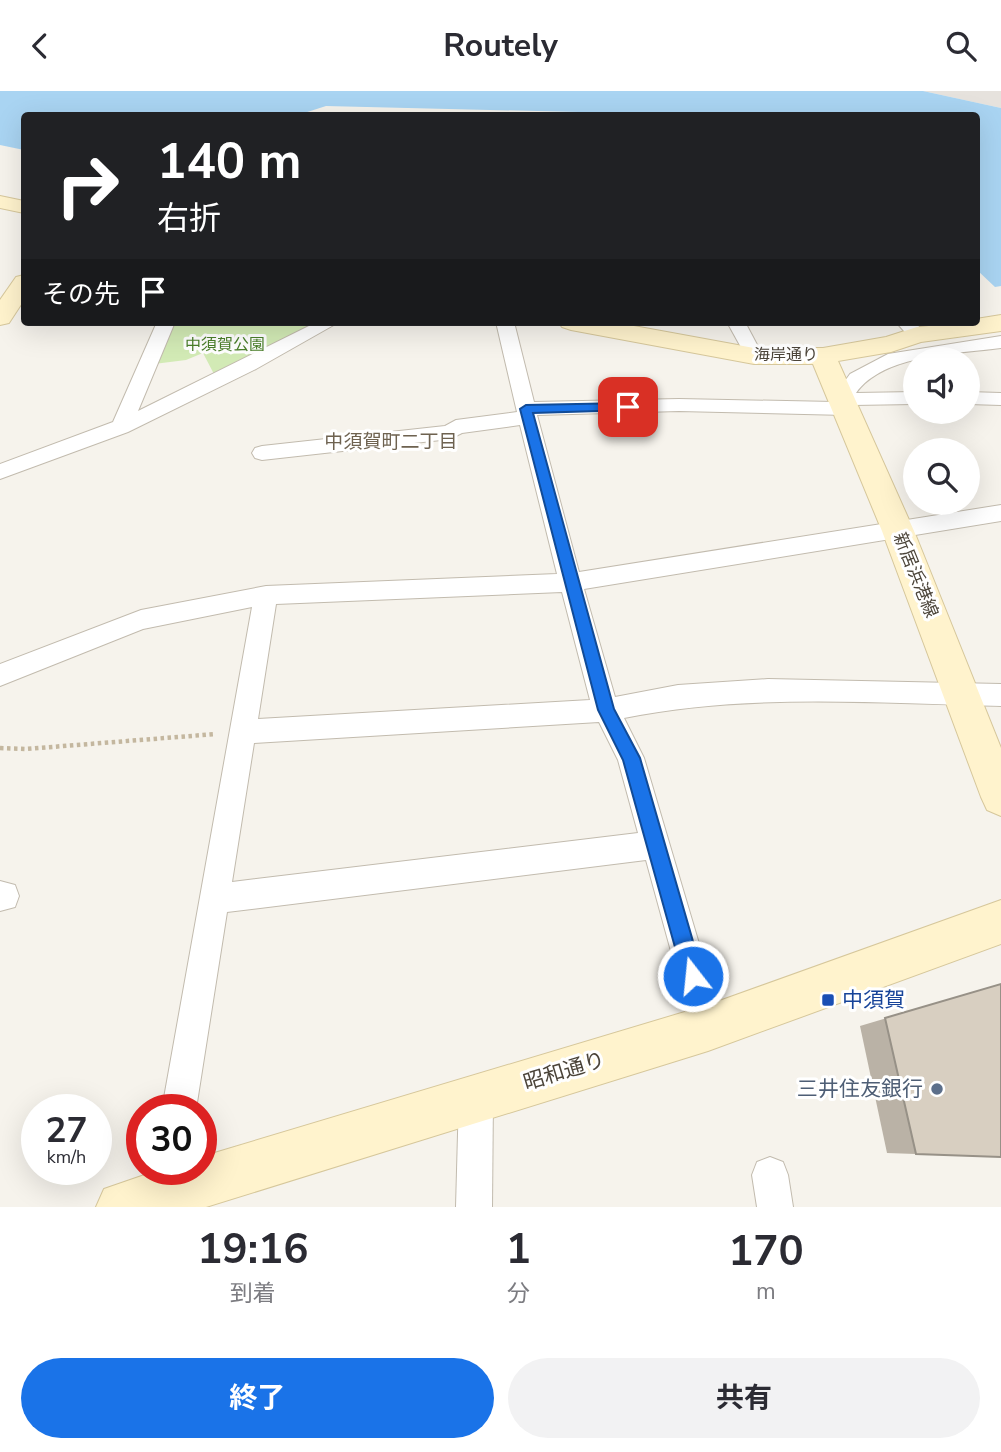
<!DOCTYPE html>
<html lang="ja">
<head>
<meta charset="utf-8">
<style>
	body { margin:0; font-family:"Nunito Sans","Noto Sans JP",sans-serif; background:#f2f2f3; color:#2b2b33; height:100vh; display:flex; flex-direction:column; font-size:26px; white-space:nowrap }
	* { box-sizing:border-box; margin:0 }
	p { font-size:23px; color:#7c7c81 }
	.icon { flex:none; width:38px; height:38px; fill:none; stroke:currentColor; stroke-width:2; stroke-linecap:round; stroke-linejoin:round }
	.map { position:relative; height:1116px; overflow:hidden }
	.drawer { display:flex; flex-direction:column; background:#fff; flex:1 }
	.drawer>* { flex:none }
	.top-card { position:absolute; left:21px; top:21px; width:959px; height:214px; border-radius:7px; box-shadow:0 7px 28px #0002; background:#202124; color:#fff; overflow:hidden }
	.tools { position:absolute; left:903px; top:256px; display:grid; gap:14px }
	.tools a { display:grid; place-items:center; width:77px; height:77px; border-radius:50%; background:#fff; box-shadow:0 7px 28px #0002; font-size:35px }
	.speed { position:absolute; left:21px; top:1003px; display:flex; gap:14px; font-size:35px; font-weight:700; text-align:center }
	.speed>* { display:grid; place-content:center; width:91px; height:91px; border-radius:50%; background:#fff; box-shadow:0 7px 28px #0002; line-height:1 }
	.speed small { font-size:18px; font-weight:400 }
	.speed .limit { border:10px solid #d22; background:#fff; color:#111 }
	.pin { position:absolute; display:grid; place-items:center; width:60px; height:60px; color:#fff; margin:-30px; border-radius:14px; box-shadow:0 4px 10px #0006 }
	.me { position:absolute; width:77px; margin:-38px; rotate:344deg; stroke-linejoin:round; filter:drop-shadow(0 0 5px #0008) }
	.turn { display:flex; align-items:center; gap:24px; height:147px; padding:0 21px; font-size:32px }
	.turn .icon { width:91px; height:91px; stroke-width:2.5 }
	.turn b { display:block; font-size:49px; line-height:60px }
	.then { display:flex; align-items:center; height:66px; padding:0 21px; background:#0003; gap:14px; font-size:26px }
	.eta { display:flex; justify-content:space-evenly; align-items:center; height:119px; text-align:center }
	.eta b { font-size:42px; font-weight:700; line-height:49px }
	.primary-button { display:flex; gap:14px; margin-top:auto; padding:14px 21px }
	.primary-button a { flex:1; height:80px; border-radius:42px; background:#1a73e8; color:#fff; font-size:28px; font-weight:700; line-height:80px; text-align:center }
	.primary-button a+a { background:#f2f2f3; color:#2b2b33 }
	header { display:flex; justify-content:space-between; align-items:center; height:91px; padding:0 21px; background:#fff; font-size:32px; font-weight:700 }
	.map>svg:first-child { display:block }
</style>
</head>
<body>
<header><svg class="icon" aria-label="back" viewBox="0 0 24 24"><path d="M15 5l-7 7 7 7"/></svg>Routely<svg class="icon" aria-label="search" viewBox="0 0 24 24"><circle cx="10" cy="10" r="6"/><path d="M15 15l6 6"/></svg></header>
<div class="map">
<svg width="1001" height="1116" viewBox="0 0 1001 1116">
	<rect width="100%" height="100%" fill="#f6f3ec"/>
	<!-- industrial -->
	<path fill="#e6e2dd" d="M923 0H1001V17Z"/>
	<!-- green -->
	<path fill="#d2eab5" d="M174 231H320L215 285 203 262 186 269 154 273Z"/>
	<!-- water -->
	<path fill="#a9d4f2" d="M0 0H923L1001 17V195L995 196 977 179 976 24H579L578 21 326 15 298 24H24V59L0 54Z"/>
	<g fill="none" stroke-linecap="round" stroke-linejoin="round">
		<defs>
			<g id="street">
				<path d="M157 231H175L138 320 317 231H339L256 278 128 341 0 388V373L113 331Z"/>
				<path d="M496 231H514L534 311 679 308 834 311 832 308 850 283 888 263 1001 245V257C957 263 884 263 856 302L915 301V313L853 314 856 318 853 323 846 324 679 320 537 324 579 481 1001 414V430L584 498 615 606 678 594 768 588 1001 593V615C875 612 748 602 624 627L644 667 724 937 720 949 708 953 696 949 692 937 646 769 227 821 196 1018H162L252 516 143 538 0 595V573L141 519 266 495 557 483 520 334 462 342 450 348 262 369 255 367 252 362 255 357 262 355 445 335 456 329 517 321ZM562 501 590 609 258 628 276 513ZM599 631 618 669 638 742 232 791 254 652Z"/>
				<path d="M727 231H745L763 265 760 269H748Z"/>
				<path d="M896 231H915L926 244 917 249 911 248Z"/>
				<path d="M968 301 1001 302V314L968 313Z"/>
				<path d="M0 790 15 794 19 805 15 816 0 820Z"/>
				<path d="M476 989 488 994 493 1006 492 1116H456L459 1006 464 994Z"/>
				<path d="M770 1066 783 1071 788 1084 793 1116H757L752 1084 757 1071Z"/>
			</g>
			<g id="secondary">
				<path d="M0 105 24 110V122L0 117Z"/>
				<path d="M24 184V209L9 232 0 234V209L16 186Z"/>
				<path d="M1001 224V240L921 251 891 261 838 270 914 440 1001 657V725L987 719 981 706 882 440 813 273H754L571 239 562 236 558 231H612L754 257H823L886 246 917 236 976 231V228Z"/>
				<path d="M1001 809V853L708 960 206 1116H96L104 1098 162 1078H201V1066L708 914Z"/>
			</g>
		</defs>
		<!-- street casing -->
		<use href="#street" stroke="#c2bbae" stroke-width="2"/>
		<!-- secondary casing -->
		<use href="#secondary" stroke="#d6c79b" stroke-width="2"/>
		<!-- path -->
		<path stroke="#c4b79f" stroke-width="4.5" stroke-dasharray="3.5 3.5" stroke-linecap="butt" d="M0 657 26 658 216 643"/>
		<!-- street -->
		<use href="#street" fill="#fff" fill-rule="evenodd"/>
		<!-- secondary -->
		<use href="#secondary" fill="#fff3cd" fill-rule="evenodd"/>
	</g>
	<!-- wall -->
	<path fill="#bab2a6" d="M1001 893V1066L887 1062 860 935Z"/>
	<!-- building -->
	<path fill="#d8cfc1" stroke="#979187" stroke-width="2" d="M1001 893V1066L916 1063 885 927Z"/>
	<!-- route -->
	<path fill="#1a73e8" stroke="#114b97" stroke-width="2" d="M628 312 634 316 632 319 533 322 614 618 640 667 703 885 700 892 693 895 686 892 683 885 623 669 598 619 520 318 526 314Z"/>
	<!-- markers -->
	<rect fill="#1a4fb4" stroke="#fff" stroke-width="2.5" x="821" y="902" width="14" height="14" rx="3.5"/>
	<circle fill="#5c6f8a" stroke="#fff" stroke-width="2.5" cx="937" cy="998" r="7"/>
	<g text-anchor="middle" dominant-baseline="central" stroke-width="6" stroke-linejoin="round" paint-order="stroke">
		<!-- far-park labels -->
		<g font-size="16" fill="#4a7f2a" stroke="#fff">
			<text x="225" y="254">中須賀公園</text>
		</g>
		<!-- far-street labels -->
		<g font-size="16" fill="#4b4439" stroke="#fff">
			<text x="786" y="264">海岸通り</text>
		</g>
		<!-- street labels -->
		<g font-size="18" fill="#4b4439" stroke="#fff">
			<text transform="translate(916 484) rotate(68)">新居浜港線</text>
		</g>
		<!-- neighbourhood labels -->
		<g font-size="19" fill="#6e6250" stroke="#fff">
			<text x="391" y="351">中須賀町二丁目</text>
		</g>
		<!-- near-transit labels -->
		<g font-size="21" fill="#164399" stroke="#fff" text-anchor="start">
			<text x="842" y="909">中須賀</text>
		</g>
		<!-- near-street labels -->
		<g font-size="21" fill="#4b4439" stroke="#fff">
			<text transform="translate(564 980) rotate(-17)">昭和通り</text>
		</g>
		<!-- near-service labels -->
		<g font-size="21" fill="#4e5e75" stroke="#fff" text-anchor="end">
			<text x="923" y="998">三井住友銀行</text>
		</g>
	</g>
</svg>
<div class="tools">
<a><svg class="icon" aria-label="sound" viewBox="0 0 24 24"><path d="M4 9h4l5-4v14l-5-4H4zM17 9q2 3 0 6"/></svg></a>
<a><svg class="icon" aria-label="search" viewBox="0 0 24 24"><circle cx="10" cy="10" r="6"/><path d="M15 15l6 6"/></svg></a>
</div>
<div class="speed"><div>27<small>km/h</small></div><div class="limit">30</div></div>
<div class="pin" style="left:628px;top:316px;background:#d93025"><svg class="icon" aria-label="arrive" viewBox="0 0 24 24"><path d="M6 21V4h12l-3 4 3 4H6"/></svg></div>
<svg class="me" style="left:693px;top:885px" viewBox="-20 -20 40 40"><circle r="17" fill="#1a73e8" stroke="#fff" stroke-width="3"/><path d="M0-11L8 9 0 5-8 9z" fill="#fff"/></svg>
<div class="top-card">
<div class="turn"><svg class="icon" aria-label="right" viewBox="0 0 24 24"><path d="M7 20v-9h11M14 6l5 5-5 5"/></svg><div><b>140 m</b>右折</div></div>
<div class="then">その先<svg class="icon" aria-label="arrive" viewBox="0 0 24 24"><path d="M6 21V4h12l-3 4 3 4H6"/></svg></div>
</div>
</div>
<section class="drawer">
<div class="eta">
<div><b>19:16</b><p>到着</p></div>
<div><b>1</b><p>分</p></div>
<div><b>170</b><p>m</p></div>
</div>
<div class="primary-button"><a>終了</a><a>共有</a></div>
</section>
</body>
</html>
